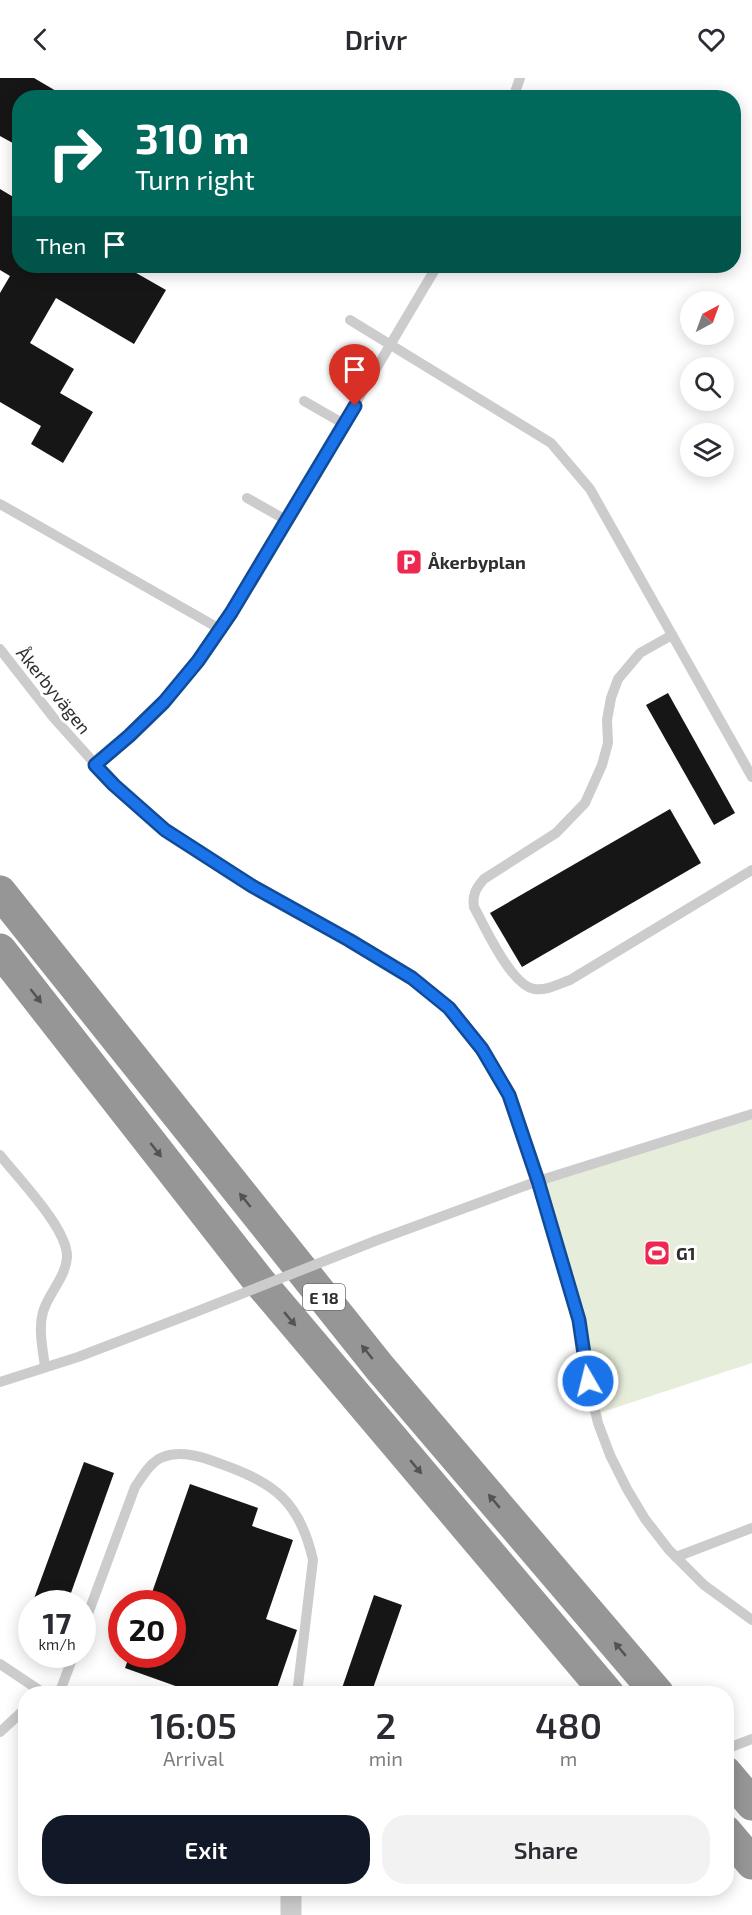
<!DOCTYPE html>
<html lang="en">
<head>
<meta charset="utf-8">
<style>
	body { margin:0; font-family:"Exo 2",sans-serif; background:#f2f2f3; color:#2b2b33; height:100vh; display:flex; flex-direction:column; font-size:22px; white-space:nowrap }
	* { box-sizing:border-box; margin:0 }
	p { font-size:20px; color:#7c7c81 }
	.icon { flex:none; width:33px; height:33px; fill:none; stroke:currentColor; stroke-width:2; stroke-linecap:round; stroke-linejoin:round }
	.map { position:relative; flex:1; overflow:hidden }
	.sheet { position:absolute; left:18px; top:1608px; width:716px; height:210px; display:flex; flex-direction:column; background:#fff; border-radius:24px; box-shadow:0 3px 15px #0003 }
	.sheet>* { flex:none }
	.hud { position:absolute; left:12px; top:12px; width:729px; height:183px; border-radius:24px; box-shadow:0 3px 15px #0003; background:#00695c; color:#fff; overflow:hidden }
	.needle { width:39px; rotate:41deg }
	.fabs { position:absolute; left:680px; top:213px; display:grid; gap:12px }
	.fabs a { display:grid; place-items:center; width:54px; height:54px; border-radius:50%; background:#fff; box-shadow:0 3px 15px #0003; font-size:30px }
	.speed { position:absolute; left:18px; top:1512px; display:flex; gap:12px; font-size:30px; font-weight:700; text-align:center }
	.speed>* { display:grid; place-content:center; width:78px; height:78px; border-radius:50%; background:#fff; box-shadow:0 3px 15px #0003; line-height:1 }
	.speed small { font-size:15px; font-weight:400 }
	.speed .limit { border:9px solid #d22; background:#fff; color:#111 }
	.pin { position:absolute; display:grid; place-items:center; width:51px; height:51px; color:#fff; margin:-62px -26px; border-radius:50% 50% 50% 0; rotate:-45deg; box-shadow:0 0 6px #0007 }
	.pin .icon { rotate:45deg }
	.me { position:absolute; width:66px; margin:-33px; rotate:352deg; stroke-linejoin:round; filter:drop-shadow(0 0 4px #0008) }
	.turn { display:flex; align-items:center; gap:21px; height:126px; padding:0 24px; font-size:27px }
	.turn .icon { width:78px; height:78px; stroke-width:2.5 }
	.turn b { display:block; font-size:42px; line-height:51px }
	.then { display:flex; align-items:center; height:57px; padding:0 24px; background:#0003; gap:12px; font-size:22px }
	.eta { display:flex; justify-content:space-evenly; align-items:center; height:102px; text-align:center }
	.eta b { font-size:36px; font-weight:600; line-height:42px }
	.button { display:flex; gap:12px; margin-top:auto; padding:12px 24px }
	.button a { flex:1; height:69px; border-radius:24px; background:#111827; color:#fff; font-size:24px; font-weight:600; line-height:69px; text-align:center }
	.button a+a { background:#f2f2f3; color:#2b2b33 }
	header { display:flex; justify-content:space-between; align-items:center; height:78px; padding:0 24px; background:#fff; font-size:27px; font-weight:600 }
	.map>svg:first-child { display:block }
</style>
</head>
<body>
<header><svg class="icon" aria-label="back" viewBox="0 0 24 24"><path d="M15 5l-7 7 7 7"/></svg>Drivr<svg class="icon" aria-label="heart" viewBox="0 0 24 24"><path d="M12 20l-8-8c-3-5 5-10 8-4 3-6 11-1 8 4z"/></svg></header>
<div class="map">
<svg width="752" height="1837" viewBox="0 0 752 1837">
	<rect width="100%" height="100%" fill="#fff"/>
	<!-- green -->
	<path fill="#e7eddb" d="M752 1040V1285L599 1335 542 1106Z"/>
	<!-- building -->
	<g fill="#161616">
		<path d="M0 0H34L68 20H20V69L0 58Z"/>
		<path d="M0 111 20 123V188H124L166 212 134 266 56 220 30 265 74 291 60 315 93 334 63 385 31 366 41 348 0 324V215L10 198 0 192Z"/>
		<path d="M668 615 735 735 714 747 646 627Z"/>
		<path d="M670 731 701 785 522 889 490 835Z"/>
		<path d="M84 1384 114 1395 67 1526H32Z"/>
		<path d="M190 1406 258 1430 252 1448 293 1462 266 1541 297 1552 275 1616H198L125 1590 130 1576H172V1526H148Z"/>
		<path d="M374 1517 402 1527 371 1616H340Z"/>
	</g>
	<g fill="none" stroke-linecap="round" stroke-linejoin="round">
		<!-- lane -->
		<g stroke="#ccc" stroke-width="10">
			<path d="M513 20 520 0"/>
			<path d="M350 242 551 365 590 411 752 699"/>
			<path d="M304 323 344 346"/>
			<path d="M247 420 286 442"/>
			<path d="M0 426 220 551"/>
			<path d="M672 557 640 575 618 601 611 620 607 642 608 665 602 687 585 725 556 755 484 801C476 810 472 817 474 829 485 849 511 907 534 911 546 913 559 906 570 902L752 792"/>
			<path d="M0 571 53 639 114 707 165 752 252 808 367 872 412 900 449 930 482 971 509 1017 538 1103 579 1242 588 1303 598 1345 610 1377 627 1411 645 1441 669 1472 704 1507 752 1542"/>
			<path d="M95 687C119 667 143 647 164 624 189 597 210 565 231 535L437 188"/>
			<path d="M0 1077C18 1100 68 1151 67 1179 66 1199 48 1216 43 1234 38 1251 43 1272 45 1289"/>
			<path d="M375 1163 538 1103 752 1036"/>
			<path d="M0 1304 78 1279 193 1235"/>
			<path d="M676 1479 752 1450"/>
			<path d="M82 1552 135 1409C142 1399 151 1383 163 1379 181 1372 203 1379 221 1386 275 1405 300 1424 313 1482L297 1616"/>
			<path d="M0 1586 45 1616"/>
			<path d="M59 1616 74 1576"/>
			<path d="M0 1654 26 1630"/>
			<path d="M726 1671 752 1661"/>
		</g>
		<!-- street -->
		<path stroke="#ccc" stroke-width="21" d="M291 1810V1837"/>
		<!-- highway -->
		<g stroke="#969696" stroke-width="33">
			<path d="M0 814 380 1290 658 1616"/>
			<path d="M0 872 258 1202 608 1616"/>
			<path d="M726 1695 752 1726"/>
			<path d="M726 1754 752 1785"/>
		</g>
		<!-- lane-bridge -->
		<path stroke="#ccc" stroke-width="10" d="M193 1235 375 1163"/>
	</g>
	<!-- one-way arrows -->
	<defs><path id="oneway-solid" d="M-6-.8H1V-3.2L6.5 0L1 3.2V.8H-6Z" transform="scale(1.5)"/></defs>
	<g fill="#535353">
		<use href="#oneway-solid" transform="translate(36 918) rotate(52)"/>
		<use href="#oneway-solid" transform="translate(156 1072) rotate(52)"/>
		<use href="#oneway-solid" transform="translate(245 1122) rotate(-129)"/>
		<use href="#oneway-solid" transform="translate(290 1241) rotate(50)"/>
		<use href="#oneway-solid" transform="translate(367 1274) rotate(-129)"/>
		<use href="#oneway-solid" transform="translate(416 1389) rotate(50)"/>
		<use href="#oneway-solid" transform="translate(494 1423) rotate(-130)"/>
		<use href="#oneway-solid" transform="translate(620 1571) rotate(-130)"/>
	</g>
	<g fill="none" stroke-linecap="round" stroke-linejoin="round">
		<defs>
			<path id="route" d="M355 328 231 535 198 583 164 624 129 658 95 687 114 707 165 752 252 808 349 862 412 900 449 930 482 971 509 1017 538 1103 579 1242 588 1303"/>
		</defs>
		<!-- route casing -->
		<use href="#route" stroke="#114b97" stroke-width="15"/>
		<!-- route -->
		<use href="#route" stroke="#1a73e8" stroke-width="10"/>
	</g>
	<!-- icons -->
	<defs>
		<symbol id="parking-square" viewBox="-11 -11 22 22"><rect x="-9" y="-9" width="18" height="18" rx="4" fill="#ee2850" stroke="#fff"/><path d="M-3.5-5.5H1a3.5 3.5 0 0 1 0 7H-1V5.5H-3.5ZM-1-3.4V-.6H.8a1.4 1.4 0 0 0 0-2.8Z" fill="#fff"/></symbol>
		<symbol id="stadium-square" viewBox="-11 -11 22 22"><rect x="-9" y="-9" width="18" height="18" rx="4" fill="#ee2850" stroke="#fff"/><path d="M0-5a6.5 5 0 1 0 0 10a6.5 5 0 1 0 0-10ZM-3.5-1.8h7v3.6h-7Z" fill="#fff"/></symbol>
	</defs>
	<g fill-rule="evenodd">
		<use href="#parking-square" x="394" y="469" width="30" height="30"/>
		<use href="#stadium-square" x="642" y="1160" width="30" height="30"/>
	</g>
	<g text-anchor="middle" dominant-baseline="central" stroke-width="6" stroke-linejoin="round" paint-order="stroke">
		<!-- shield labels -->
		<rect fill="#fff" stroke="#6d6d6d" stroke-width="1.5" x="303" y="1206" width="42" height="26" rx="4.5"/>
		<g font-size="16" font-weight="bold" fill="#2f2f2f">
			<text x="324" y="1219">E 18</text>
		</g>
		<!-- poi labels -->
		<g font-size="18" font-weight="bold" fill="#2f2f2f" stroke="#fff" text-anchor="start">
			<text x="428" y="484">Åkerbyplan</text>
			<text x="676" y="1175">G1</text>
		</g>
		<!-- street labels -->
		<g font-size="18" fill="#2f2f2f" stroke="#fff">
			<text transform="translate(54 612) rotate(51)">Åkerbyvägen</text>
		</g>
	</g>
</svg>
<div class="fabs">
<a><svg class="needle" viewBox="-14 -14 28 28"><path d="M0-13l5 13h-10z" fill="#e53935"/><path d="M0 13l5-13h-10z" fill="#7c7c81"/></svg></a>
<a><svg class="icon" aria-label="search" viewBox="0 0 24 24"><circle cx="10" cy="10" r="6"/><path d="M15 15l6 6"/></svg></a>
<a><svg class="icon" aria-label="layers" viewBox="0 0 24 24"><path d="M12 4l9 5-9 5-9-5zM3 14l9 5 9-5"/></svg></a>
</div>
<div class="speed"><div>17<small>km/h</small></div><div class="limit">20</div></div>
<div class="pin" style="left:355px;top:328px;background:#d93025"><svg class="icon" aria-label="arrive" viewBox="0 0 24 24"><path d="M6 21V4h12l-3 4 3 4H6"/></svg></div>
<svg class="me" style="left:588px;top:1303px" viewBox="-20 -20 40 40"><circle r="17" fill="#1a73e8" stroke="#fff" stroke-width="3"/><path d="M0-11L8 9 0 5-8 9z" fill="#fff"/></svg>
<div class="hud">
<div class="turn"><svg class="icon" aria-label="right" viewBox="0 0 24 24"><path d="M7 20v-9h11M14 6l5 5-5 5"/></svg><div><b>310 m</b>Turn right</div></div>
<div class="then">Then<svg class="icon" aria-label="arrive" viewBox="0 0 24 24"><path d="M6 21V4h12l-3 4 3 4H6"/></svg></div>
</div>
<section class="sheet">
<div class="eta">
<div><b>16:05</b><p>Arrival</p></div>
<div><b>2</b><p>min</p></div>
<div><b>480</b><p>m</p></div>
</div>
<div class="button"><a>Exit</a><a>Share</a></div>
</section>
</div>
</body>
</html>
